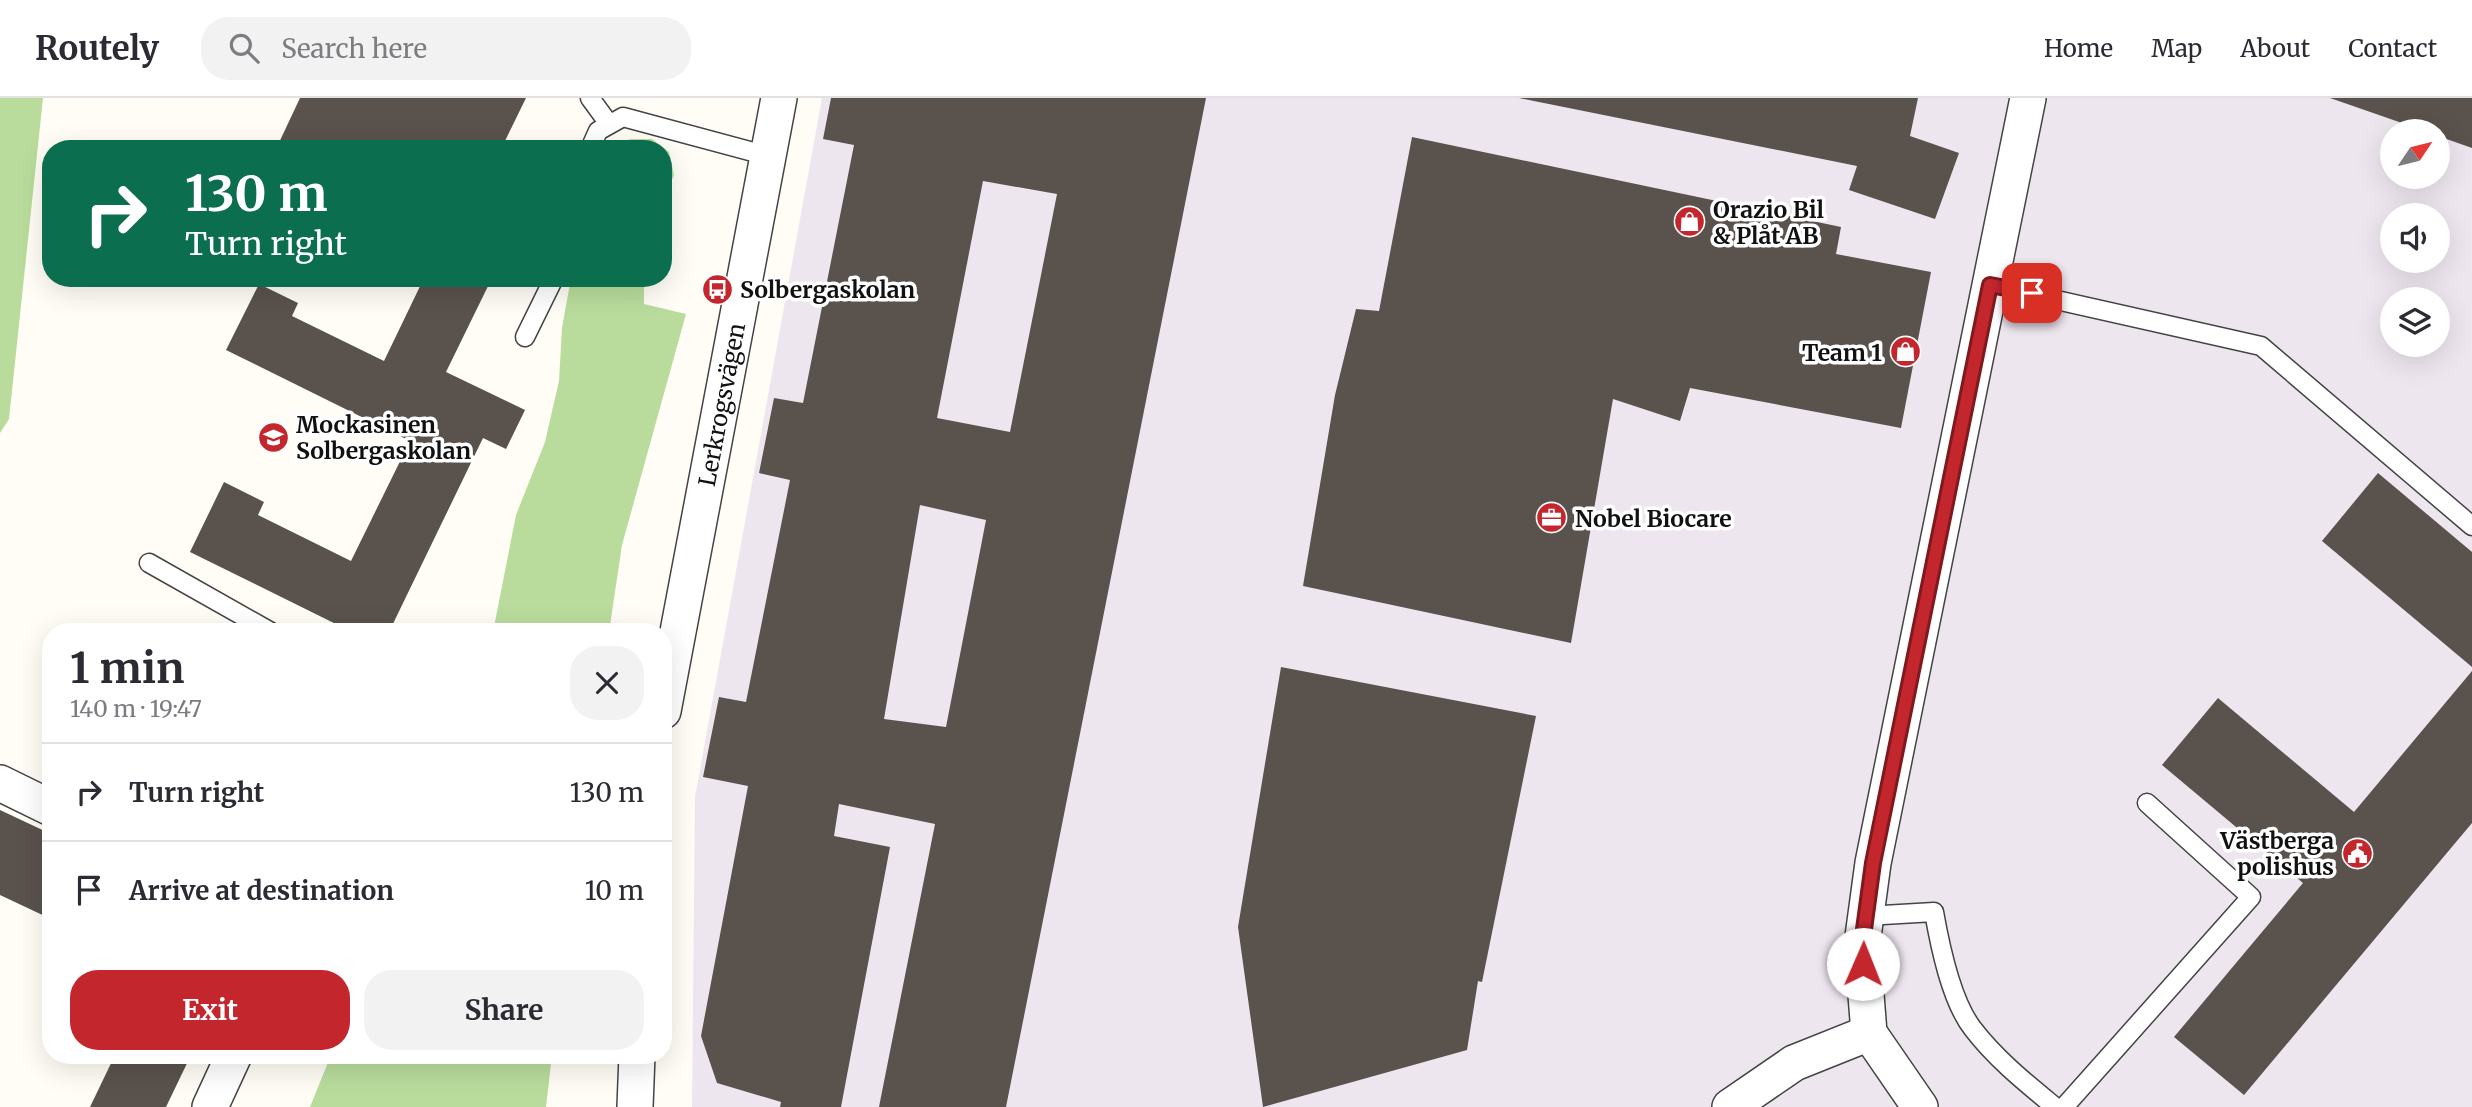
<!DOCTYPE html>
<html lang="en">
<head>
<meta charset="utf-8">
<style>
	body { margin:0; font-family:Merriweather,serif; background:#f2f2f3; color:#2b2b33; height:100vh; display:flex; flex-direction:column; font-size:26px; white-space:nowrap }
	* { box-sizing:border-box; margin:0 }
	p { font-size:23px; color:#7c7c81 }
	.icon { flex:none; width:38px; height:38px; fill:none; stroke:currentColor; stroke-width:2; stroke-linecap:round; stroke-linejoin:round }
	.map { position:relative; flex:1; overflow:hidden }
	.details { position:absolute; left:42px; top:525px; width:630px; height:441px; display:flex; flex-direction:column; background:#fff; border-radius:28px; box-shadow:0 7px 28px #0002 }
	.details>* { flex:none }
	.guide { position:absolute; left:42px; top:42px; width:630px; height:147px; border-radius:28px; box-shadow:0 7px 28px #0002; background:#0b6e4f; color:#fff; overflow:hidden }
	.needle { width:46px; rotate:55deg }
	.buttons { position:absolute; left:2380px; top:21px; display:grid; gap:14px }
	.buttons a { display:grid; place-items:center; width:70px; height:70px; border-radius:50%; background:#fff; box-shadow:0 7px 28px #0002; font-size:35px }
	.pin { position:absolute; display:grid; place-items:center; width:60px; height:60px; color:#fff; margin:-30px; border-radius:14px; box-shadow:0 4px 10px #0006 }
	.me { position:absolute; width:77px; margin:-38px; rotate:1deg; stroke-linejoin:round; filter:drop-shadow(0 0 5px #0008) }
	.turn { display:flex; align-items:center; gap:24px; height:147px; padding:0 28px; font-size:32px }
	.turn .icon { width:91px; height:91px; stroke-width:2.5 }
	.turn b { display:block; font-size:49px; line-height:60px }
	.round { display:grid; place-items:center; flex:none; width:74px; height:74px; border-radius:28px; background:#f2f2f3 }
	.head { display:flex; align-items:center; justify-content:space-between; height:119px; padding:0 28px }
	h1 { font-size:42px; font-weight:700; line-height:52px }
	.primary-button { display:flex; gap:14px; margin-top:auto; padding:14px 28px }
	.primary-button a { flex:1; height:80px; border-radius:28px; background:#c4262e; color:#fff; font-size:28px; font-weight:700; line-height:80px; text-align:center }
	.primary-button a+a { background:#f2f2f3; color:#2b2b33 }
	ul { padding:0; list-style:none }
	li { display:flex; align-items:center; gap:21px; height:98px; padding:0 28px; border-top:2px solid #e1e1e2 }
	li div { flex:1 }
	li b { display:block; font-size:26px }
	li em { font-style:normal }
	header { display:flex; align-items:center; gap:42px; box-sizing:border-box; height:98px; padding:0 35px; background:#fff; border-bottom:2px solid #e1e1e2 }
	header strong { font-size:33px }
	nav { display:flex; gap:38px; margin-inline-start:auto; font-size:24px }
	.search { width:490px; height:63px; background:#f2f2f3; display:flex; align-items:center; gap:18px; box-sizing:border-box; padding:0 24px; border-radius:28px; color:#7c7c81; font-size:26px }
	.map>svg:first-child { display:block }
</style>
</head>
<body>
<header>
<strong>Routely</strong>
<div class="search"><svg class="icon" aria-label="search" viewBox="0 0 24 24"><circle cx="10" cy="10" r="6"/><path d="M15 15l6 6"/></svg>Search here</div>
<nav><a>Home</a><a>Map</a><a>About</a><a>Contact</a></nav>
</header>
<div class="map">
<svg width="2472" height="1009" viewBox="0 0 2472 1009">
	<rect width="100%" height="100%" fill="#fffdf5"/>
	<!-- industrial -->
	<path fill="#eee6ef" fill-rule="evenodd" d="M822 0H2472V1009H692L695 699ZM2392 33H2438V79H2392ZM2392 117H2438V163H2392ZM2392 201H2438V247H2392Z"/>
	<!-- forest -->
	<g fill="#b9dc9c">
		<path d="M0 0H43L9 321 0 335Z"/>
		<path d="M630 41H652L669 54 674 77 663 103V51H610Z"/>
		<path d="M571 180H644V206L686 216 622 447 609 534H493L516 417 545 344 559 283 562 230Z"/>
		<path d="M331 957H552L546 1009H310Z"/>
	</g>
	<!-- building -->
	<g fill="#5a524d" fill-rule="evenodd">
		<path d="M300 0H526L501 51H276Z"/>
		<path d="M831 0H1206L1006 1009H879L935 726 839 706 834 738 890 749 841 1009H780L781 1004 717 985 701 938 748 688 703 679 719 599 746 604 790 382 759 375 774 300 803 305 854 47 823 41ZM983 83 1057 96 1010 334 937 320ZM920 407 986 422 946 629 884 621Z"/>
		<path d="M1519 0H1918L1910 38 1959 55 1935 121 1849 92 1857 68Z"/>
		<path d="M2330 0H2472V50L2438 38V33H2425Z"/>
		<path d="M1412 39 1841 129 1836 156 1931 174 1901 330 1690 290 1680 323 1613 301 1571 545 1303 488 1335 297 1356 211 1379 213Z"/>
		<path d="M424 180H492L446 274 525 312 506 351 483 340 389 534H352L190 454 224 384 264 404 258 417 351 463 410 343 226 252 259 186 298 205 292 218 384 263Z"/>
		<path d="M2378 375 2472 454V569L2322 443Z"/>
		<path d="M1281 569 1536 618 1482 884 1478 883 1467 952 1263 1009 1238 829Z"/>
		<path d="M2472 573V725L2244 997 2174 939 2303 785 2162 667 2218 600 2354 714Z"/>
		<path d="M0 712 51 736V821L0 797Z"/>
		<path d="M115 957H191L166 1009H90Z"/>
	</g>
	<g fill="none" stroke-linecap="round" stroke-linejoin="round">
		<defs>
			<g id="lane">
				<path d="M590 0 609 26"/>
				<path d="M590 51 598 33 623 19 768 58"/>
				<path d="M1990 187 2261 248 2472 428"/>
				<path d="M525 239 554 180"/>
				<path d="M149 465 271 534"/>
				<path d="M1866 818 1934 814C1940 848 1951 903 1973 931 1996 961 2026 985 2055 1009"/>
				<path d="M2064 1009 2251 799 2147 705"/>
			</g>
			<g id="street">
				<path id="s1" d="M663 613 779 0"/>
				<path d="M0 685 51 710"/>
				<path d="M210 1009 234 957"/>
				<path d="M635 1009 637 957"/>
				<path d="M1730 1009 1794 965 1869 935"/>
				<path d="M1920 1009 1869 935 1862 846 1873 765 2028 0"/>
			</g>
		</defs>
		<!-- lane casing -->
		<use href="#lane" stroke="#444" stroke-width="21"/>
		<!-- street casing -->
		<use href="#street" stroke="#444" stroke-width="38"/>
		<!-- lane -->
		<use href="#lane" stroke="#fff" stroke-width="18"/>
		<!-- street -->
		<use href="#street" stroke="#fff" stroke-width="35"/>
	</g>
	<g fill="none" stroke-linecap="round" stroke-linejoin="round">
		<defs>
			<path id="route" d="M1863 866 1862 846 1873 765 1990 187 2032 195"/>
		</defs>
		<!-- route casing -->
		<use href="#route" stroke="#7f191e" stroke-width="18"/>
		<!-- route -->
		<use href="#route" stroke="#c4262e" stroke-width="12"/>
	</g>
	<!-- icons -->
	<defs>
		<symbol id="shop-disc" viewBox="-11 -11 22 22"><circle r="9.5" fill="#c4262e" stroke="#fff"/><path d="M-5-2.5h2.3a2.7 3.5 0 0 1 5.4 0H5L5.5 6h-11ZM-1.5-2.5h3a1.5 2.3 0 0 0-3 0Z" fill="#fff"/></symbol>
		<symbol id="bus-disc" viewBox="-11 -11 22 22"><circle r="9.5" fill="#c4262e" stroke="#fff"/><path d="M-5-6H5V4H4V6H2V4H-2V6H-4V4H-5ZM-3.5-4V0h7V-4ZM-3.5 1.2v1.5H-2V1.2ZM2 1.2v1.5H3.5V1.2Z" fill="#fff"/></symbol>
		<symbol id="school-disc" viewBox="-11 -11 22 22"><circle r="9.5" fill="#c4262e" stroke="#fff"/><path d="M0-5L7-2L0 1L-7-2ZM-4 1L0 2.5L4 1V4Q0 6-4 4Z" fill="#fff"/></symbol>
		<symbol id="office-disc" viewBox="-11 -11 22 22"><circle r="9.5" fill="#c4262e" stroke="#fff"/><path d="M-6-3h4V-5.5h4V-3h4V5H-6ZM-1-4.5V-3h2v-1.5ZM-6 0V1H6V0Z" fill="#fff"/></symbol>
		<symbol id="civic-disc" viewBox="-11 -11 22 22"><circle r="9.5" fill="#c4262e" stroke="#fff"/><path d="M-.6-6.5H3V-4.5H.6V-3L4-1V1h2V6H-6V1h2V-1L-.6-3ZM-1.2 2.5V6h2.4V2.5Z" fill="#fff"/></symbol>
	</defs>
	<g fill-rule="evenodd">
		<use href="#shop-disc" x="1672" y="106" width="35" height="35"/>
		<use href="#bus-disc" x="700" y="174" width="35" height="35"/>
		<use href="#shop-disc" x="1888" y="236" width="35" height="35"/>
		<use href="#school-disc" x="256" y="322" width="35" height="35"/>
		<use href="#office-disc" x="1534" y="402" width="35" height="35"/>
		<use href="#civic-disc" x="2340" y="738" width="35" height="35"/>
	</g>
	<g text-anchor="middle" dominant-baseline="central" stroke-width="7" stroke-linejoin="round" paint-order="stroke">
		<!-- poi labels -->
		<g font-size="23" font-weight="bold" fill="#111" stroke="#fff" text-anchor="start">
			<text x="1713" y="111">Orazio Bil<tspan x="1713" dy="26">&amp; Plåt AB</tspan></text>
			<text x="740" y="191">Solbergaskolan</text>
			<text x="1882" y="254" text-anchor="end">Team 1</text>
			<text x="296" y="326">Mockasinen<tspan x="296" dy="26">Solbergaskolan</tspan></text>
			<text x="1575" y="420">Nobel Biocare</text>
			<text x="2334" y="742" text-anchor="end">Västberga<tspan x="2334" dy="26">polishus</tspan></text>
		</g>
		<!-- street labels -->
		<g font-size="23" fill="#111" stroke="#fff">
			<text stroke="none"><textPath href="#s1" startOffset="312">Lerkrogsvägen</textPath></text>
		</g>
	</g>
</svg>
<div class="buttons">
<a><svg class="needle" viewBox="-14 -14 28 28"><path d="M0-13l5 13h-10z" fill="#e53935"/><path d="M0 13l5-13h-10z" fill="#7c7c81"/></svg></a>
<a><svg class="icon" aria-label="sound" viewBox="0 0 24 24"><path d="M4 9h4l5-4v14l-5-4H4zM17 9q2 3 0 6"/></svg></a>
<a><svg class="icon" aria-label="layers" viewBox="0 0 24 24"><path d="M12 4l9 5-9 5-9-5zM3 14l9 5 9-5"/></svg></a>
</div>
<div class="pin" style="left:2032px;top:195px;background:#d93025"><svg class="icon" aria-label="arrive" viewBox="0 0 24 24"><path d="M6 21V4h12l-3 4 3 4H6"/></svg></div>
<svg class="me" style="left:1863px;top:866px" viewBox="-20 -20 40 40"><circle r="19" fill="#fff"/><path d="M0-13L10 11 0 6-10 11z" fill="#c4262e"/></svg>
<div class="guide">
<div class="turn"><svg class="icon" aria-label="right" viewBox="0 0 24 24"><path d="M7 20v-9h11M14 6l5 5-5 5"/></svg><div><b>130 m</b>Turn right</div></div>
</div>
<section class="details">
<div class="head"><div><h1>1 min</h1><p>140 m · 19:47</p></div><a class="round"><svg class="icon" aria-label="close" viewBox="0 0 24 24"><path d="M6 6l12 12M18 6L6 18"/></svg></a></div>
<ul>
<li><svg class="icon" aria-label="right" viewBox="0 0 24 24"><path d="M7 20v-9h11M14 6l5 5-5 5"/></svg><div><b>Turn right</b></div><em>130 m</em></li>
<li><svg class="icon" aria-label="arrive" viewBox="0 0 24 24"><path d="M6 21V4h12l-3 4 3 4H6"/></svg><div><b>Arrive at destination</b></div><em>10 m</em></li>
</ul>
<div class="primary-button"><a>Exit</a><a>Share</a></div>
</section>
</div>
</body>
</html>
